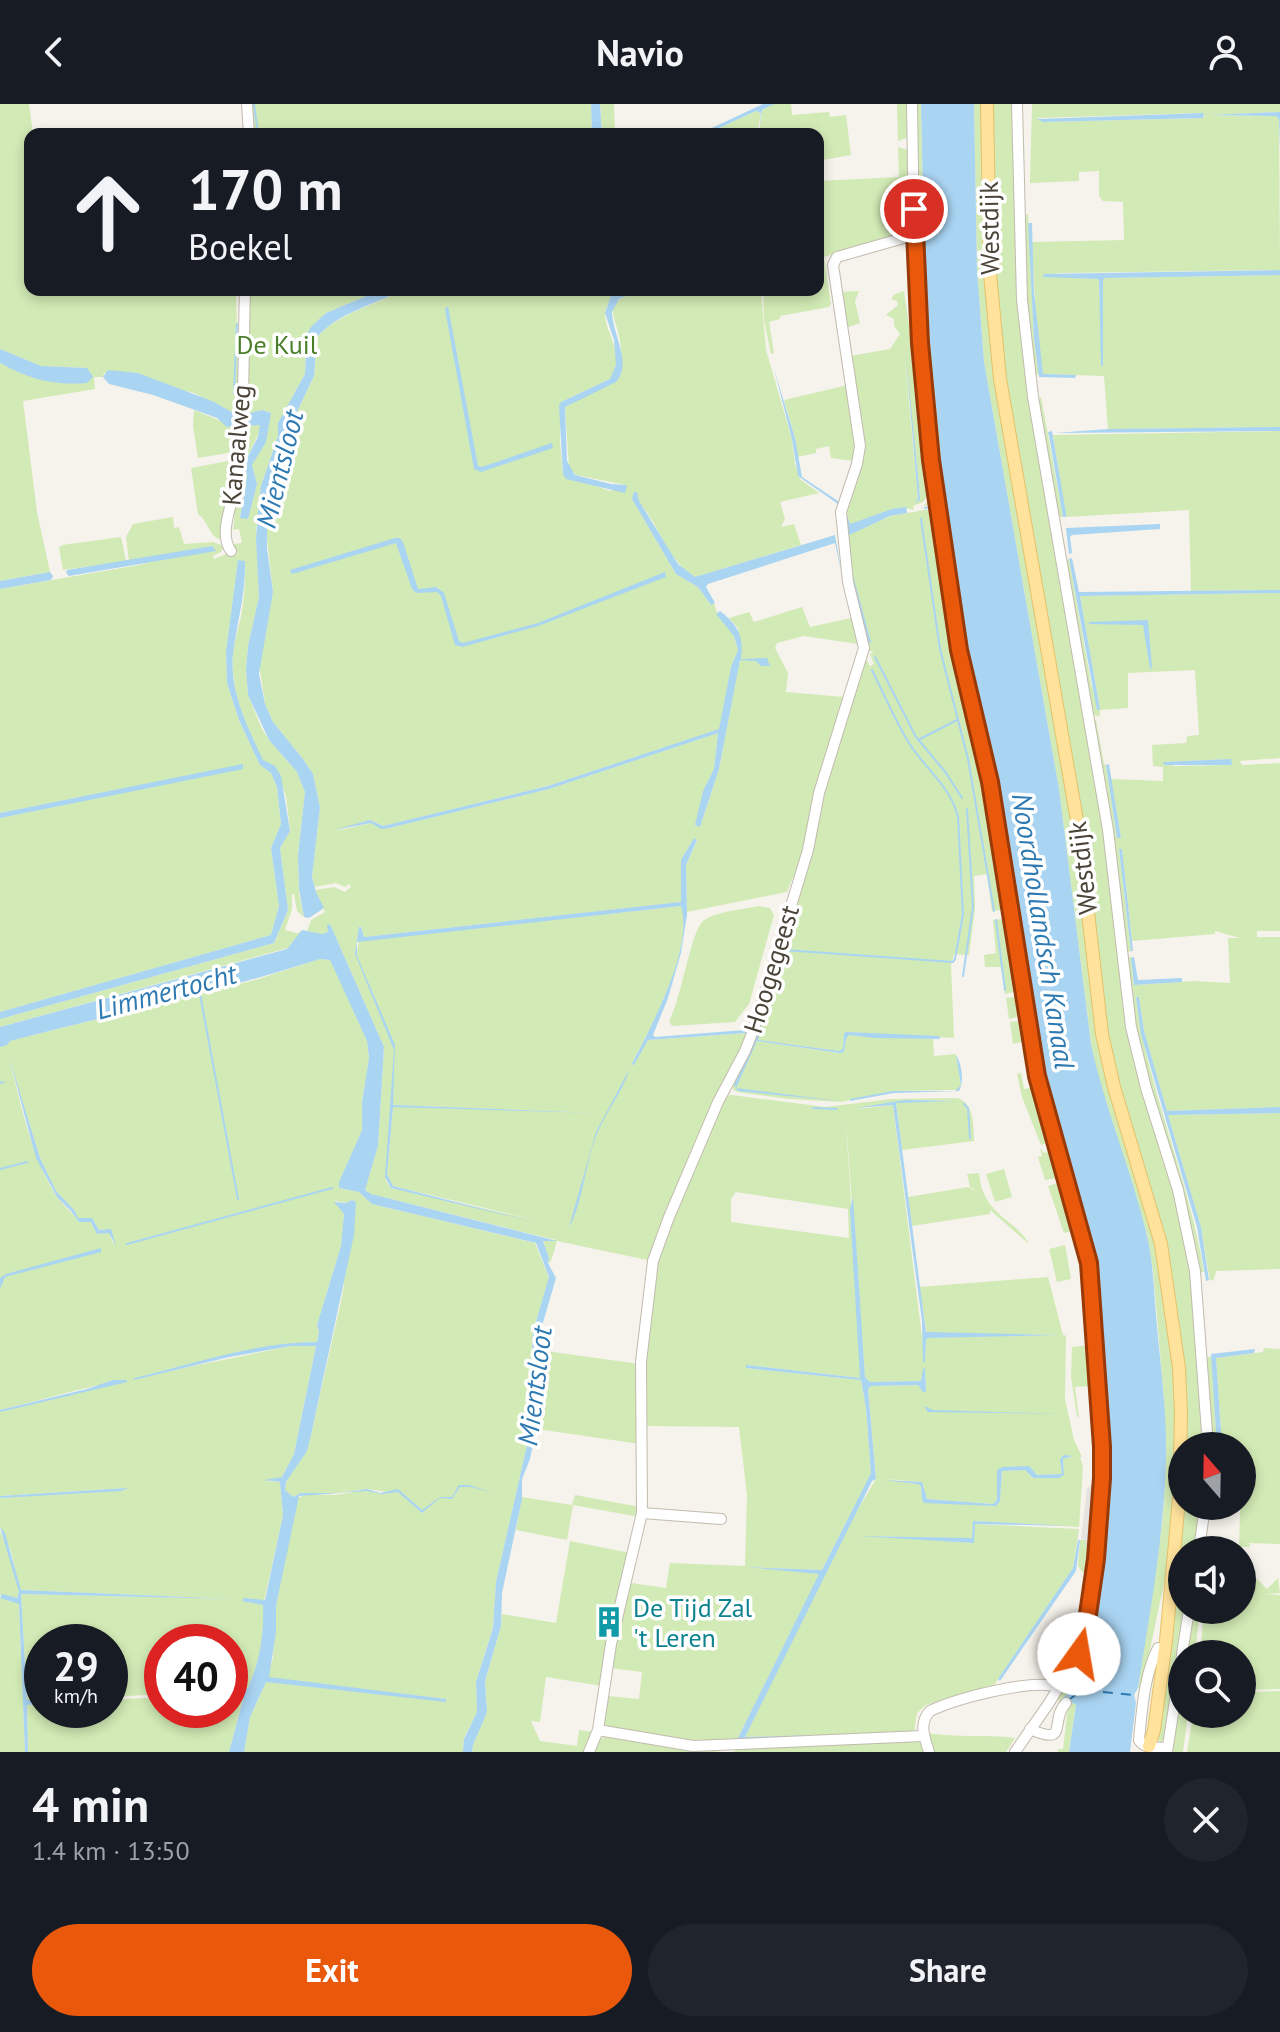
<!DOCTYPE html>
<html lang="en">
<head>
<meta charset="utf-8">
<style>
	body { margin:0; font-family:"PT Sans",sans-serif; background:#20242c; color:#f1f3f6; height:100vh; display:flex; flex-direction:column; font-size:30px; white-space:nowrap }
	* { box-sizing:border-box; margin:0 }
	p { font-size:26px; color:#9ea1a6 }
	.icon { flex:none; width:44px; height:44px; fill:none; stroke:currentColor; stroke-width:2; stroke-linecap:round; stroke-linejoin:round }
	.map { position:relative; height:1648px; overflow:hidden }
	.sheet { display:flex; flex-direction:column; background:#171b24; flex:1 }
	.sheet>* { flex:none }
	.guide { position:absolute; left:24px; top:24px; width:800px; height:168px; border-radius:16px; box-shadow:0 4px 12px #0003; background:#171b24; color:#f1f3f6; overflow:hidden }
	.needle { width:52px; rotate:340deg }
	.fabs { position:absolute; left:1168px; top:1328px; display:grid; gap:16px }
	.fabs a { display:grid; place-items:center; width:88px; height:88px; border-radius:50%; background:#171b24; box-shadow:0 4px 12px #0003; font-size:40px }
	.speed { position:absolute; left:24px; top:1520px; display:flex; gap:16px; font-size:40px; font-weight:700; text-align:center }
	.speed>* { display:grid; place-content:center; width:104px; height:104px; border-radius:50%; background:#171b24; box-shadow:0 4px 12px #0003; line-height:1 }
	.speed small { font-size:20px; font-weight:400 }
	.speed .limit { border:12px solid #d22; background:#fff; color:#111 }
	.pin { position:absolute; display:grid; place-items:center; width:68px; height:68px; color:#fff; margin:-34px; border:4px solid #fff; border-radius:50%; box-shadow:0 2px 8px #0007 }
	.me { position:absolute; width:88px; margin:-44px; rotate:13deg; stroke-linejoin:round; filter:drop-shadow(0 0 6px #0008) }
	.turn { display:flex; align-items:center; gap:28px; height:168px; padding:0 32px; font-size:36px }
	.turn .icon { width:104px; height:104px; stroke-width:2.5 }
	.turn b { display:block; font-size:56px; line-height:68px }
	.round { display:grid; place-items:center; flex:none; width:84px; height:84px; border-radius:42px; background:#20242c }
	.head { display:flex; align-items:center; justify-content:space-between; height:136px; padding:0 32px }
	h1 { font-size:48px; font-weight:700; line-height:60px }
	.button { display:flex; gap:16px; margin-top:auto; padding:16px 32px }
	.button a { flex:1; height:92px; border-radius:48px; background:#ea580c; color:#fff; font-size:32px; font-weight:700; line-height:92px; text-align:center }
	.button a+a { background:#20242c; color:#f1f3f6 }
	header { display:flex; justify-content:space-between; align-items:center; height:104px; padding:0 32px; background:#171b24; font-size:36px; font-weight:700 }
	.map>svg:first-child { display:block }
</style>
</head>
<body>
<header><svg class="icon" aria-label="back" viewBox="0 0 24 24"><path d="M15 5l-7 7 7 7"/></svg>Navio<svg class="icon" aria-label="person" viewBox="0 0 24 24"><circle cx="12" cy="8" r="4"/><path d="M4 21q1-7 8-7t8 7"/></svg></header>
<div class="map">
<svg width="1280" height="1648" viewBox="0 0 1280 1648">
	<rect width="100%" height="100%" fill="#f6f3ec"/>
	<!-- green -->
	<g fill="#d2eab5" fill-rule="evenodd">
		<path d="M0 0H29L33 30H30V186H236L239 312 194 289 169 283 138 269H104L103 273H94L95 285 23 297 37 408 50 468 0 477V259C32 276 51 280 87 279V264L41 262 0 245Z"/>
		<path d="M252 0H591L592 30H254Z"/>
		<path d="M600 0H614L615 30H602Z"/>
		<path d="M774 0H791L792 11 829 8 830 13 846 11 851 51 818 57V30H759L762 6Z"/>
		<path d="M897 0H909V33L898 37Z"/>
		<path d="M915 0H921L925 185 946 399H943L946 401 967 544 997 670 1044 963 1098 1163 1110 1394 1104 1459 1093 1529 1081 1576 1060 1599 1058 1595 1077 1560 1103 1407 1097 1201 1047 1002 1022 860 1021 835 1004 732 963 552 939 400 920 195Z"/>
		<path d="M974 0H983L987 171 1079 756 1092 883 1158 1140 1172 1221 1178 1317 1169 1455 1142 1584H1138L1163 1412 1166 1351 1163 1284 1153 1166 1147 1131 1097 970 1091 940 1059 685 984 258 977 166Z"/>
		<path d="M990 0H1014L1018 197 1105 727 1119 852 1180 1107 1192 1167 1205 1342H1185L1181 1251 1105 930 1006 290 996 205Z"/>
		<path d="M1032 0H1280V8L1209 11 1276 12 1279 15 1280 166 1060 169 1043 172 1099 175 1103 262V176L1105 174 1280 171V323L1108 325 1104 272 1043 270 1037 235 1032 138 1124 136 1123 98 1103 97 1099 92V67L1079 68V77L1030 79ZM1203 9 1204 14 1043 18 1038 14Z"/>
		<path d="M756 7 761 9 757 30H706Z"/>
		<path d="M898 43 908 46 910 127 900 133 899 129 824 153 831 200 829 203 780 212V215L769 218 774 249 771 250 764 216 763 186H818V77L899 73Z"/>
		<path d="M1028 110 1034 235 1039 270 1033 271 1027 224 1024 111Z"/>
		<path d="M249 186H381L326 209 307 230 305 270 278 319V332L261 382 256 427 259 493 248 542 246 566 248 591 262 625 269 636 297 668 305 688 298 751 299 789 304 813 297 807 294 790H292V805L285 826 297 829 302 827 288 844 0 923V915L274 839 288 806 280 744 290 726 286 692 275 662 263 657C247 624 230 588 233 550 234 538 238 525 241 513 244 495 246 475 245 457H238L226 548 227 579 239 616 260 661 271 669 277 683 281 720 271 744 279 802 271 831 0 908V714L243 664 242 661 0 709V485L139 461 212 442 129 457 126 433 133 420 173 413 174 424 179 423 184 440 213 438 224 442 221 448 213 452 214 455 229 449 238 450 233 440 242 439 239 425 233 426 244 323 259 320 261 325 245 358 247 373 240 413 248 414 257 380 252 361 271 309 262 306 244 312Z"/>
		<path d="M401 186H613C612 194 605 203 605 211 606 231 627 253 610 275L561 298 560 339 563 370 610 387 626 381 576 371 569 363 565 303 621 271C621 260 622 248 620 237 615 206 599 202 639 186H761L766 246 792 335 795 360 800 375 819 389 780 398 785 415 781 423 794 420 801 441 695 473C665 457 653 402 632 395L676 470 698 483 711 501 714 499 717 509 734 532 738 546 731 563 720 625 548 682 383 722 370 716 335 727 371 719 389 724 549 685 718 629 714 665 703 687 700 723 719 665 740 555 738 524 729 514 749 508 754 518 802 503 810 523 851 514 858 540 804 532 777 539 775 544 788 569 786 588 844 593 813 694 801 754 787 788 687 808 686 761 697 737 694 734 681 756 682 798 364 833 361 823 359 824 355 850 362 868 356 852 359 837 682 802C692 851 653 917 632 960L648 936 748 929 652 1157 557 1137 551 1157 548 1159 549 1154 543 1136H556L370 1090 365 1085 378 1042 384 943 330 820 328 828 322 830 307 828 311 816 325 808 315 786 334 783 345 788 351 783 349 780 345 783 336 779 315 783 312 773 320 703 313 670 303 655 273 618 265 600 259 559 273 488 266 426 267 410 276 374 291 333 292 318 314 272 317 233C340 208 373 203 401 186ZM391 999 393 1001 597 1009 393 1002 387 1070 393 1082 539 1117 391 1084 386 1077Z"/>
		<path d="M859 187 855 197 860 219 846 224 839 188Z"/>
		<path d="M904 187 912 242 917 243 930 388 923 398 913 402 914 406C893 399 870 415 849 421L847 408V431L891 412 930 405 929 400 921 404 932 394 961 574 979 637 1007 802 1002 806 992 807 987 770 974 772 975 804 969 851 954 850 951 861 954 934 847 928 844 929 843 946 839 947 757 936 768 895 751 946 757 937 840 949 844 948 846 935 849 931 933 935 934 952 956 950 961 981 957 986 893 987 841 998 788 995 737 988 733 985V978L753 934 763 902 811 744 818 701 864 552 870 562 874 560 870 550 874 548 869 547C860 501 841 456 844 408 845 390 858 374 861 356 866 323 855 285 850 252L890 245 900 230 894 222V215L886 211 898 201 897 197 891 195 895 190ZM904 243 919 382 920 396 915 399 918 395Z"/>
		<path d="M848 281 857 344 853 357 831 354 829 342 816 345V349L797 353 795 334 784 296Z"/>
		<path d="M1041 293 1063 413H1058L1038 296Z"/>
		<path d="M194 306 238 324 234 348 198 354 193 322Z"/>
		<path d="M1280 327V486L1191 487 1189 406 1066 413 1053 331Z"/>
		<path d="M233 356 237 363 224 435H218C208 429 208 417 198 410L191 364Z"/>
		<path d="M121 433 126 457 63 466 59 444 62 441Z"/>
		<path d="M1069 455 1091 579 1100 605 1080 492 1280 489V654L1240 657 1242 661 1280 659V827H1257V833H1280V1003L1167 1007 1144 927 1139 893H1136C1148 987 1189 1074 1204 1168H1199L1141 956 1134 923 1128 853H1134L1131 854 1134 880 1137 881 1193 877 1230 879 1228 834H1240L1215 827V830L1132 837 1122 745 1119 746 1131 847H1133L1126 848 1093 617 1096 616 1104 660 1106 661 1117 734H1121L1111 675 1163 677V663L1153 662 1152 641 1186 639 1187 632 1199 631 1195 566 1128 569V604L1100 606V612L1091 611 1065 456ZM1231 655V661L1175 662 1163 658Z"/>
		<path d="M758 802 770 804 774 811 749 900 735 918 672 922 669 917C681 896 691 827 703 817 716 807 742 806 758 802Z"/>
		<path d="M1004 815 1009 817 1019 887 1005 890 1001 863H985L984 851 996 849 993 816Z"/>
		<path d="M320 855 331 856 367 937 369 954 362 998V1026L339 1078V1084L359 1088 372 1100 535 1139 549 1174 533 1228 531 1271 534 1289 530 1328 496 1478 493 1523 476 1578 477 1608 464 1634 463 1648H244L250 1613 266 1578 446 1597 445 1595 269 1574 268 1571 273 1554 276 1502 296 1395 307 1390 335 1391 367 1386 382 1390 387 1388 367 1385 341 1389H301L293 1393 285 1386C286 1370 306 1350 311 1331L343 1188 354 1096 347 1099 335 1097 344 1110 341 1142 317 1221 319 1227 317 1238C255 1240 194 1260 134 1274L291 1242 316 1241 294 1350 282 1373 266 1377 280 1378 283 1411 264 1497H243L264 1501C264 1532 260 1556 248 1585L236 1587 244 1592 229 1648H28L27 1601 42 1600V1606H110V1596L162 1593V1606H230V1538H162V1590L110 1593V1538H42V1596H27L21 1490 234 1495 20 1486 11 1447 0 1423V1394L127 1384 0 1392V1308L127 1276C86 1282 42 1296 0 1306V943L6 941 9 937 255 876ZM9 954 40 1054 56 1087 75 1107 78 1114H92L99 1126 111 1125 114 1142 109 1128 97 1130 91 1118H79C72 1107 61 1100 55 1090 30 1048 21 1000 9 954Z"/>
		<path d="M1015 893 1021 895 1023 911 1009 915 1006 894Z"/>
		<path d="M1019 917 1025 921 1026 937 1013 940 1010 918Z"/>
		<path d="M1021 969 1024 985 1036 983 1050 1038 1041 1041 1022 993 1017 970Z"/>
		<path d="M732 991 825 1003 892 995 958 994C975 1001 973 1021 974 1037L902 1046 896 998 957 997 905 996 856 1005 893 1001 925 1257 926 1236 928 1234 1059 1230H927L919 1183 1048 1173 1063 1231 1065 1232 1066 1229 1065 1295 1074 1336 1082 1353H1080L1083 1363 1079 1423 973 1417 972 1435 874 1432 974 1439V1420L1079 1425 1073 1464 995 1580 926 1601 917 1609 914 1629 745 1633 845 1427 876 1375 868 1285 871 1282 918 1281 926 1287 925 1264 921 1277 870 1278 865 1273 845 1005 862 1271 860 1274 747 1261 746 1264 861 1276 866 1304 871 1369 822 1466 745 1463 820 1469 738 1634 701 1638 603 1625 607 1592 639 1595 642 1568 610 1564 631 1479 666 1484 670 1459 745 1462 747 1391 739 1323 645 1322 644 1266 657 1155 725 992ZM736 1088 848 1105 849 1134 731 1118V1095ZM1073 1352 1063 1355 1064 1371 1059 1374H1033L1025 1366 1002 1367 1000 1397 996 1402 922 1395 921 1382 918 1380 884 1375 922 1378 927 1395 993 1400 997 1396V1366L1029 1362 1037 1371 1062 1370 1061 1353Z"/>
		<path d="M1280 1009V1165L1216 1167 1214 1175 1210 1177 1201 1123 1168 1011Z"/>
		<path d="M1040 1044 1044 1049 1053 1047 1060 1070 1057 1074 1045 1076 1038 1053 1042 1052Z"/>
		<path d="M1004 1065 1012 1093 995 1098 986 1070Z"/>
		<path d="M979 1069C982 1111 1016 1115 1029 1140L990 1106V1110L912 1122 908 1093 968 1083 979 1089 970 1083 967 1070Z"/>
		<path d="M1058 1079 1062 1080 1075 1123 1073 1127 1064 1129 1048 1082Z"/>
		<path d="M1065 1141 1071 1175 1057 1178 1049 1145Z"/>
		<path d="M1091 1241 1092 1282 1075 1283 1079 1314 1077 1312 1071 1273 1072 1243Z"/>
		<path d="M1264 1244 1280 1245V1440L1249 1439 1250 1443H1239L1242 1342H1222L1216 1254 1263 1248Z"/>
		<path d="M539 1246 639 1260 640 1340 537 1325 545 1281Z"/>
		<path d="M1207 1253H1212L1217 1342H1212Z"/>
		<path d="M575 1391 640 1403 637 1411 634 1412 573 1401 567 1436 516 1426 522 1393 572 1401Z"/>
		<path d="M1182 1402H1202L1197 1446H1182V1506H1187L1166 1636 1161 1638 1157 1635Z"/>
		<path d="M0 1427 10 1450 19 1488 17 1494 0 1491Z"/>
		<path d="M1080 1436H1087L1086 1441 1090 1442V1470L1082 1468 1078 1462Z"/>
		<path d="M570 1437 630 1449 616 1502 602 1500 596 1525 611 1528 602 1582 546 1573 540 1618 531 1617 540 1637 577 1642 579 1626 594 1628 585 1648H472L473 1641 487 1608 485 1577 501 1522 502 1510 556 1519Z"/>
		<path d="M1255 1473 1267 1485 1278 1474 1280 1489 1266 1490 1280 1491V1585L1242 1586V1550H1200L1204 1506H1242V1477L1243 1484H1254Z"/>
		<path d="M3 1493 8 1497 19 1499 25 1648H0V1494Z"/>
		<path d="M1193 1506H1200L1195 1550H1186Z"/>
		<path d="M1182 1574V1610H1188L1183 1648H1170Z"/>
		<path d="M1280 1587V1648H1187L1193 1610H1242V1588Z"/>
		<path d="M1072 1599 1076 1601 1069 1648H1058V1645H1063L1068 1602Z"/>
		<path d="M927 1629C957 1634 985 1630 1015 1634L1006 1648H931Z"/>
		<path d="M605 1633 698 1647 764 1639 915 1635 923 1639 927 1648H732L739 1645 796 1640 753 1641 707 1646 722 1648H593L600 1635Z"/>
	</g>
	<!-- parking -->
	<path fill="#e5e3e0" d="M1093 1373 1098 1381 1090 1442 1086 1441V1436L1081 1435 1087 1385 1092 1380Z"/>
	<!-- water -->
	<g fill="#a9d4f2">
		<path d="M591 0H600L602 30H592Z"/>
		<path d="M763 0H774L762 6 759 30 761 9 756 7 706 30H699Z"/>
		<path d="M921 0H974L977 166 984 258 1059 685 1091 940C1105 1006 1132 1067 1147 1132 1154 1162 1154 1192 1157 1222 1161 1266 1167 1311 1166 1355 1164 1432 1150 1508 1138 1584L1134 1591 1136 1599 1130 1648H1069L1076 1601 1073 1599 1068 1602 1062 1595 1081 1576 1093 1529 1104 1459 1110 1394 1098 1163 1044 963 997 670 967 544 946 402 942 399 945 398 925 185Z"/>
		<path d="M1280 8V45L1279 15 1276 12 1209 11Z"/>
		<path d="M1204 9 1203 14 1043 18 1037 15Z"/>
		<path d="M1028 119H1032L1034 188 1043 270 1076 271 1075 274 1039 273 1034 235Z"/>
		<path d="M1280 166V171L1105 174 1103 176V262H1101L1099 175 1043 173 1044 170Z"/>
		<path d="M381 186H401C373 202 339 208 317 233L314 272 292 318 291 333 276 374 267 410V444L273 488 259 570 265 600 273 618 303 655 313 670 320 703 312 773 316 788 324 804 309 814 304 813 299 785 298 751 305 688 297 668 269 636 248 591 246 566 248 542 259 493 256 435 258 407 261 382 278 332V319L305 270 307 230 311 223 326 209Z"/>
		<path d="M613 186 621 189 639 186 619 195 612 208C612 229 633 260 616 278L565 303 567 357 575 371 611 380 627 381 625 389 566 375 563 370 559 302 561 298 610 275 616 261 614 236 605 209Z"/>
		<path d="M448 202 478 362 482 363 552 339 553 344 481 368 474 365 445 205Z"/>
		<path d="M905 243 919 382 920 396 915 399 918 395Z"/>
		<path d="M0 245 41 262 87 264 93 273 87 279C54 282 29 275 0 259Z"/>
		<path d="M774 265 795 334 802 373 838 397V400L798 372 792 335Z"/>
		<path d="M108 266 138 269 212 297 239 312 262 306 271 309 266 338 252 361 257 380 248 415 240 414 247 373 245 358 258 333 260 321 227 323 217 314 198 307 153 291 109 280 103 273Z"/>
		<path d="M1280 323V327L1055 329 1108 325Z"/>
		<path d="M1052 327 1066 409V413H1063L1050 337 1048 328Z"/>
		<path d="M634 388H637L639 397 678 460 695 473 835 431 842 471 835 439 708 480 706 483 715 499 711 501 698 483 676 470 632 395Z"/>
		<path d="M906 403 907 409 890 412 847 432 846 408 850 420 892 405Z"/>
		<path d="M1160 420V425L1072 431 1070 433 1072 449 1069 450 1066 424Z"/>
		<path d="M395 434H400L403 438 418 485 436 483 444 489 459 537 463 539 538 519 665 468 666 473 538 522 462 543 455 541 441 492 437 488 416 489 412 485 396 439 292 470 290 466Z"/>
		<path d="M212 442 216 447 69 472 66 469 67 466Z"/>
		<path d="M1072 454 1079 488 1280 486V489L1080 492 1100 605 1097 606 1069 455Z"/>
		<path d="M238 456 245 457C246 489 237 518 233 550 229 587 248 624 263 656L275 662 281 672 290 727 280 744 288 806 274 839 0 915V908L271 831 279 802 271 744 281 720 277 683 271 669 260 661 239 616 227 579 226 548Z"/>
		<path d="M50 468 53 472 51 476 0 485V477Z"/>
		<path d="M720 507C738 521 744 532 741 555L767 554 770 562H761L756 557 740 556 719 665 700 723 695 721 703 687 714 665 718 629 549 685 389 724 381 725 371 719 334 726 370 716 383 722 548 682 719 625 731 563 738 546 734 532 716 510Z"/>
		<path d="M1148 516 1152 564 1150 565 1143 521 1089 520V518Z"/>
		<path d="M1231 655 1232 661H1164L1163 658Z"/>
		<path d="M243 660V665L0 714V709Z"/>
		<path d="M1109 660 1121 734H1117L1106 661Z"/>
		<path d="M694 734 697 736 686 761 687 811 681 849 668 894 653 931 655 933 745 926 747 927 746 929 648 936 634 961 632 960C651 922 694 845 681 802L357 838V852L395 941 393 1001 597 1009 393 1003 387 1070 393 1082 539 1119 391 1084 385 1073 394 946 355 850 359 823H361L364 833 681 798V756Z"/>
		<path d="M1119 745H1122L1133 847H1131Z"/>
		<path d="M330 820 384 943 378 1042 365 1086 371 1090 557 1137H543L549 1154 548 1159 556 1174 542 1222 539 1246 545 1281 530 1355 522 1375V1395L502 1489 501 1522 485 1577 487 1608 473 1641 472 1648H463L464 1635 477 1608 476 1578 493 1524 496 1478 530 1328 534 1289 531 1272 533 1228 549 1173 536 1139 372 1100 359 1088 339 1084V1078L362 1026V998L369 954 367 937 330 856 320 855C218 888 114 910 10 937L7 941 0 943V923L287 845 302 826 322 830 328 828 327 821Z"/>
		<path d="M1134 853 1138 876 1182 874V878L1134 881 1131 854Z"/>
		<path d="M769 892 758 936 839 947 843 945 844 929 847 928 939 932 940 935 875 934 849 931 846 935 844 948 840 949 757 937 736 984 839 997 738 987 734 981 755 936Z"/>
		<path d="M1136 893H1139L1144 927 1167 1007 1280 1003V1009L1168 1011 1201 1123 1209 1176 1206 1177 1197 1123 1141 930Z"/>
		<path d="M956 951C961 958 965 978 959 987L894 989 850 997V995L893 987H955L961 981Z"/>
		<path d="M9 953 40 1054 56 1087 75 1107 78 1114H92L99 1126 111 1125 116 1142 109 1129 97 1130 91 1118H79L71 1107 57 1093 36 1054Z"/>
		<path d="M629 966C624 986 602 1013 594 1038 586 1061 580 1107 569 1123L596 1028Z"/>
		<path d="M905 996 957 997 896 999 926 1228 1059 1231 928 1234 926 1236 925 1258H923L922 1217 893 1001 855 1004Z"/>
		<path d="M853 1093 865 1273 870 1278 921 1277 923 1265 925 1264 926 1288H923L918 1281 871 1282 868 1285 876 1375 872 1377 745 1633 900 1629 714 1638 738 1634 819 1470 745 1463 822 1466 871 1369 866 1304 861 1276 746 1264V1261L860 1274 850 1105Z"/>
		<path d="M352 1096 356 1098 354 1131 311 1331 307 1347 286 1378 285 1386 293 1393 301 1389H341L367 1385 380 1389 398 1385 422 1406 440 1393H452L459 1381H469L493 1389 471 1383H460L452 1395 440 1394 422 1409 398 1388 382 1390 367 1387 299 1392 276 1502V1529L269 1573 446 1595V1598L266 1578 250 1613 244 1648H229L244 1592 236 1587 248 1584C260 1556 264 1532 263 1501L242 1497 244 1494 265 1496 283 1411 280 1378 264 1376 282 1373 294 1350 316 1242H291L229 1253 134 1276V1274C193 1260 256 1238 317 1238L319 1228 317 1221 341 1142 344 1110 334 1098 346 1099Z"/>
		<path d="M101 1144V1148L5 1173 0 1185V1174L6 1170Z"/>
		<path d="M1255 1245 1254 1249 1216 1254 1222 1342H1217L1211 1250Z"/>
		<path d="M113 1276H127V1278L0 1308V1306L87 1285Z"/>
		<path d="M924 1302 933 1306 1062 1310 928 1308Z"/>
		<path d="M1064 1351 1073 1352 1063 1355 1064 1371 1059 1374H1033L1025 1366 1002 1367 1000 1397 996 1402 924 1399 922 1395 921 1382 918 1380 884 1376 922 1378 927 1395 993 1400 997 1396V1366L1002 1363 1029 1362 1037 1371 1062 1370 1060 1355Z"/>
		<path d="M128 1384 121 1387 0 1394V1392Z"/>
		<path d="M973 1417 1070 1422 975 1420 974 1439 858 1432 972 1434Z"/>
		<path d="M0 1423 5 1429 21 1486 234 1495 21 1490 27 1596H42V1600L27 1601 28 1648H25L19 1500 0 1494 2 1490 17 1494 19 1488Z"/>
		<path d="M1078 1436H1080L1076 1467 1000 1577 998 1575 1073 1464Z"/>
	</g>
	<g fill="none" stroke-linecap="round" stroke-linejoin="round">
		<!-- stream -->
		<g stroke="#a9d4f2" stroke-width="2">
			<path d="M254 0 258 30"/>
			<path d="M234 290 237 220"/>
			<path d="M925 404 930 403"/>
			<path d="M921 415 940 545 968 655 994 807"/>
			<path d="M853 475 870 538"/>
			<path d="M875 553 916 633 946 669 962 694"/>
			<path d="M920 635 957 616"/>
			<path d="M996 816 1005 886"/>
			<path d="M784 846 953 858 955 855 963 810 958 713C950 680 922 663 906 634 893 612 883 588 872 566"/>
			<path d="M963 872 973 803 967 705"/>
			<path d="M200 890 238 1095"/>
			<path d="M0 979 3 978"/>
			<path d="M964 1000 968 1004 970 1034"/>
			<path d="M813 1004 837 1005"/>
			<path d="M0 1065 27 1058"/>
			<path d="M127 1140 332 1084"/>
		</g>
		<!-- ferry -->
		<path stroke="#2e7ab2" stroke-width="2" stroke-dasharray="10 8" stroke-linecap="butt" d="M1070 1595 1082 1586 1134 1591"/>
		<defs>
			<g id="minor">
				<path d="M247 0 249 30"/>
				<path d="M912 0 914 131 920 239 934 386 959 546 985 652 1037 972 1089 1159 1102 1343V1374L1097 1444 1083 1537 1079 1550 1049 1599 1015 1648"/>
				<path d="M1017 0 1022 196 1033 293 1108 726 1131 923 1146 984 1178 1086 1195 1167 1208 1342"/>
				<path d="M231 447C217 429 235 394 237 374 245 312 243 248 245 186"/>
				<path d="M642 1409 721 1415"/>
				<path d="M1199 1446 1205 1402"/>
				<path d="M1158 1544C1144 1571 1142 1606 1139 1636 1144 1645 1158 1643 1167 1644"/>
				<path d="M1182 1550 1189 1506"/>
				<path d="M1030 1625C1070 1643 1049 1616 1066 1599"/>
				<path d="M598 1626 693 1642 923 1632"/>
				<path d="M589 1648 598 1626 611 1540 642 1409 641 1258 653 1157 669 1113 718 998 745 947 753 927 808 746 819 689 864 544 848 478 841 408 857 360 860 342 833 161 837 153 914 131"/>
				<path d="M929 1648C925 1634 918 1620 930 1607 955 1595 1032 1574 1058 1583"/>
				<path d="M1167 1648 1182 1552"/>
			</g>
			<path id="major" d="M987 0 990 170 1000 275 1078 722 1102 930 1114 983 1161 1140 1179 1264 1181 1310 1179 1395 1166 1537 1154 1626 1149 1642"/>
		</defs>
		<!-- minor casing -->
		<use href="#minor" stroke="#c2bbae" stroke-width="12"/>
		<!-- major casing -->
		<use href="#major" stroke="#e6c16a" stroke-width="14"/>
		<!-- minor -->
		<use href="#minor" stroke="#fff" stroke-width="10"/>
		<!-- major -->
		<use href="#major" stroke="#ffe39c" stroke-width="12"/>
	</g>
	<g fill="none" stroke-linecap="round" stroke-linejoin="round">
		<defs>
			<path id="route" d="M914 105 920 239 931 356 959 546 990 678 1037 972 1089 1159 1102 1343V1374L1096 1455 1086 1524 1079 1550"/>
		</defs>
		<!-- route casing -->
		<use href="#route" stroke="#983908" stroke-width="20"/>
		<!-- route -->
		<use href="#route" stroke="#ea580c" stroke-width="14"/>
	</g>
	<!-- icons -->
	<defs>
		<symbol id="building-bare" viewBox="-9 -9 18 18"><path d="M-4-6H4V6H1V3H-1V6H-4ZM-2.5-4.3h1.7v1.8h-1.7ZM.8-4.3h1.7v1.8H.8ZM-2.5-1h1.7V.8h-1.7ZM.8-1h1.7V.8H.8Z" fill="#0f9aa8" stroke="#fff" stroke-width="2.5" paint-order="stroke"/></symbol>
	</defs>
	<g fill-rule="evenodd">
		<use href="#building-bare" x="587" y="1496" width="44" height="44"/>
	</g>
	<g text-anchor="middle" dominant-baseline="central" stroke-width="7" stroke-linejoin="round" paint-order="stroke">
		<!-- street labels -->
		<g font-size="26" fill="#4b4439" stroke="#fff">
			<text transform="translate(989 124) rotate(-91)">Westdijk</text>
			<text transform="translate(236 341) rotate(-85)">Kanaalweg</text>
			<text transform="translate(1082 764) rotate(-97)">Westdijk</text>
			<text transform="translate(771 865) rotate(-73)">Hoogegeest</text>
		</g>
		<!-- park labels -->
		<g font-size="26" fill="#4a7f2a" stroke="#fff">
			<text x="277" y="240">De Kuil</text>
		</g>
		<!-- culture labels -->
		<g font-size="26" fill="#0d838f" stroke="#fff" text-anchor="start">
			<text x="633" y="1503">De Tijd Zal<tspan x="633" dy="30">'t Leren</tspan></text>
		</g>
		<!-- water labels -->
		<g font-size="28" font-style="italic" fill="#2e7ab2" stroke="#fff">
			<text transform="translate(279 365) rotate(-76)">Mientsloot</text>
			<text transform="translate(1044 827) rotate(81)">Noordhollandsch Kanaal</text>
			<text transform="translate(166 887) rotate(-15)">Limmertocht</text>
			<text transform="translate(534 1282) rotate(-83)">Mientsloot</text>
		</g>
	</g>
</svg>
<div class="fabs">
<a><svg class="needle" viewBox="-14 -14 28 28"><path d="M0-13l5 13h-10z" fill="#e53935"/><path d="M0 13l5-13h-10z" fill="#9ea1a6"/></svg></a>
<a><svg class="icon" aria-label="sound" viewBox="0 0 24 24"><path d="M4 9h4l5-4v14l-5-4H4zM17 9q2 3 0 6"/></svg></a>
<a><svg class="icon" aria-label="search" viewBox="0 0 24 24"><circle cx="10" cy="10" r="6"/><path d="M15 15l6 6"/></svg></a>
</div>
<div class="speed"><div>29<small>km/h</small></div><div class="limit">40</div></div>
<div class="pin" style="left:914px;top:105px;background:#d93025"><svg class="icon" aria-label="arrive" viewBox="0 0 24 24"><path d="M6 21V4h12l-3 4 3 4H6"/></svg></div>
<svg class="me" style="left:1079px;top:1550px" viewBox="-20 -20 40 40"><circle r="19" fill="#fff"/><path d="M0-13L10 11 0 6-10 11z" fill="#ea580c"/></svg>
<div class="guide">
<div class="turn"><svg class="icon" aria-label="ahead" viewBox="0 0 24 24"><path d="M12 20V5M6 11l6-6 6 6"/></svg><div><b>170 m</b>Boekel</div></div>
</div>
</div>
<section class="sheet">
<div class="head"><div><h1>4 min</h1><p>1.4 km · 13:50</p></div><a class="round"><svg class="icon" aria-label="close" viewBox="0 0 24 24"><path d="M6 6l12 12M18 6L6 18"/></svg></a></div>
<div class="button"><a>Exit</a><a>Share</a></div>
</section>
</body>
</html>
